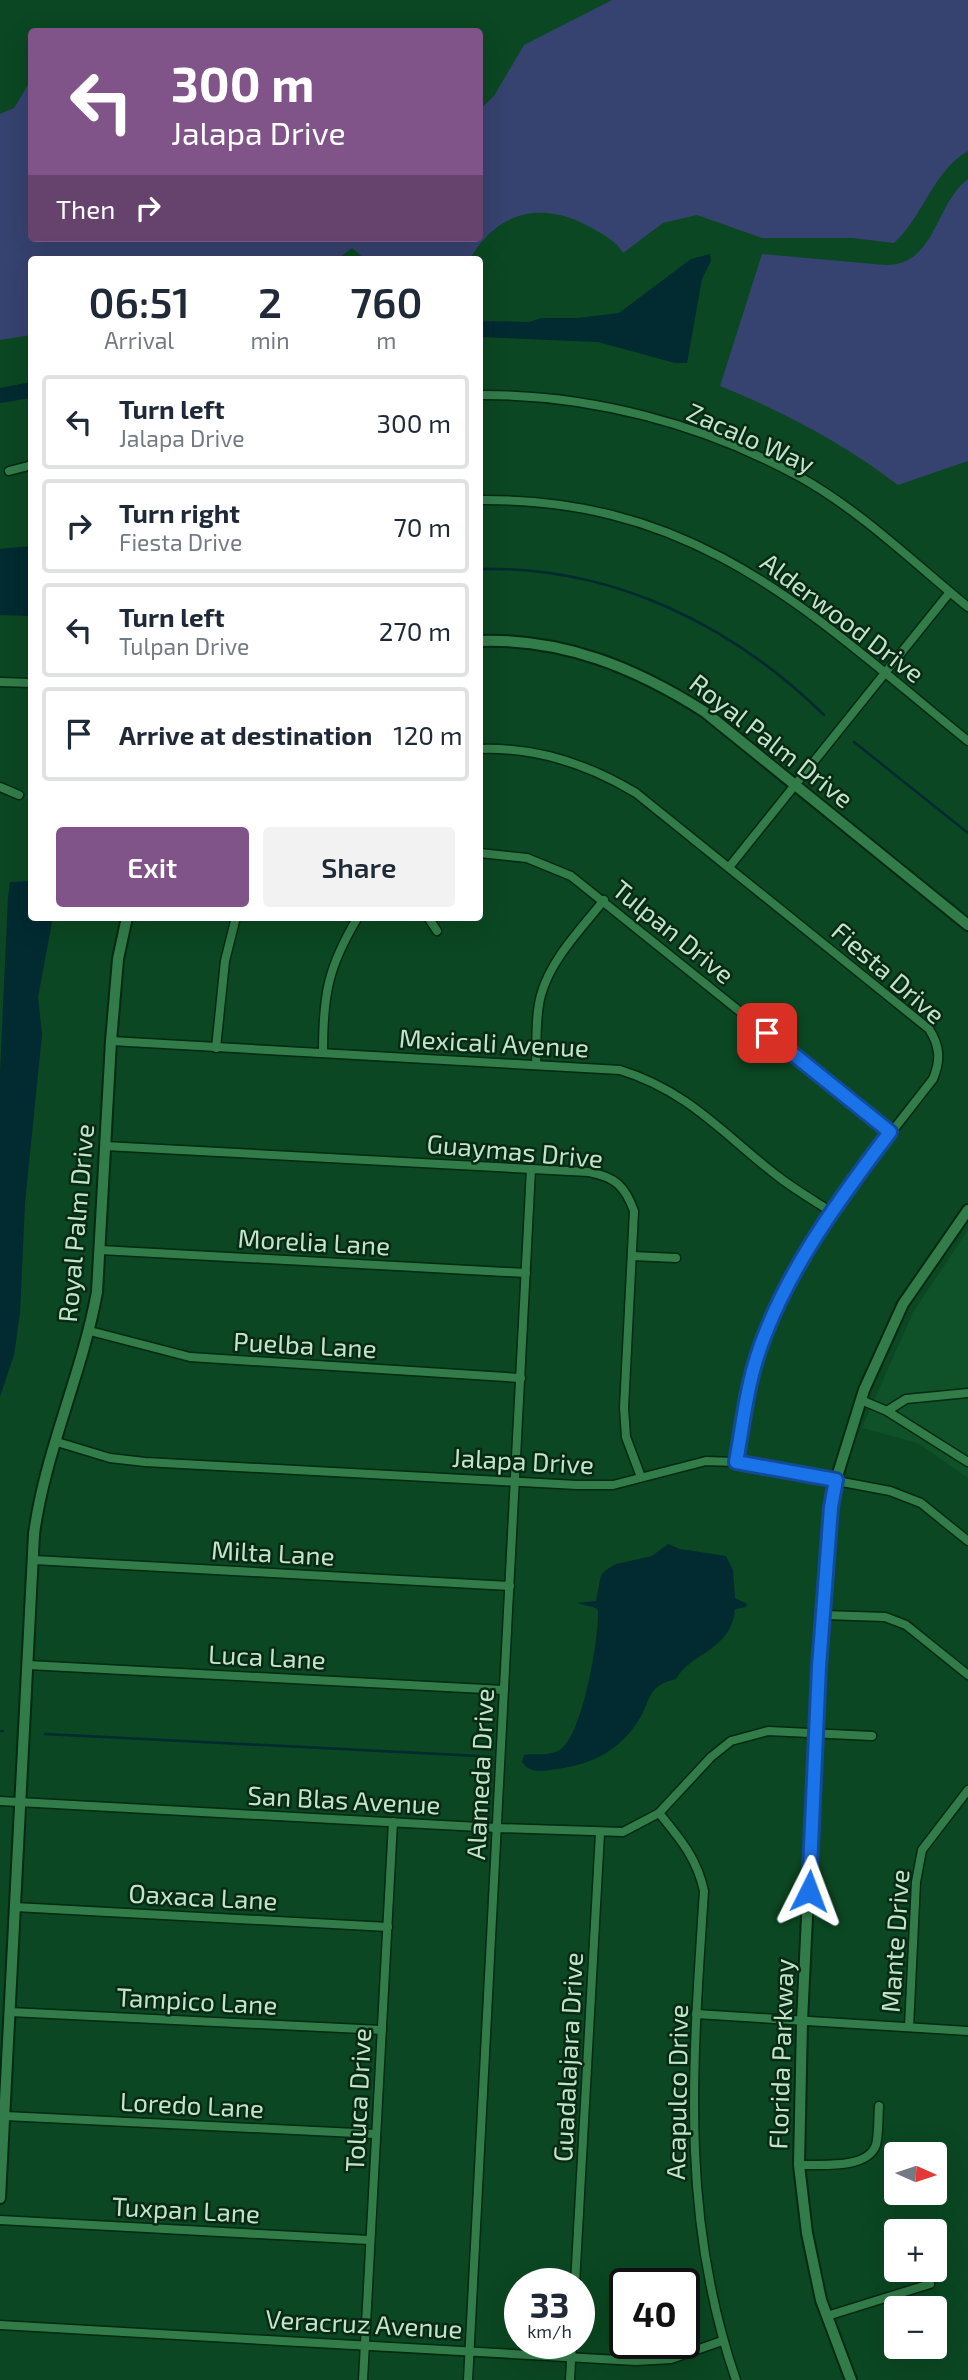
<!DOCTYPE html>
<html lang="en">
<head>
<meta charset="utf-8">
<style>
	body { margin:0; font-family:"Exo 2",sans-serif; background:#f2f2f3; color:#1f2937; height:100vh; display:flex; flex-direction:column; font-size:26px; white-space:nowrap }
	* { box-sizing:border-box; margin:0 }
	p { font-size:23px; color:#747a83 }
	.icon { flex:none; width:38px; height:38px; fill:none; stroke:currentColor; stroke-width:2; stroke-linecap:round; stroke-linejoin:round }
	.map { position:relative; flex:1; overflow:hidden }
	.details { position:absolute; left:28px; top:256px; width:455px; height:665px; display:flex; flex-direction:column; background:#fff; border-radius:7px; box-shadow:0 7px 28px #0002 }
	.details>* { flex:none }
	.top-card { position:absolute; left:28px; top:28px; width:455px; height:214px; border-radius:7px; box-shadow:0 7px 28px #0002; background:#805488; color:#fff; overflow:hidden }
	.needle { width:46px; rotate:93deg }
	.buttons { position:absolute; left:884px; top:2142px; display:grid; gap:14px }
	.buttons a { display:grid; place-items:center; width:63px; height:63px; border-radius:7px; background:#fff; box-shadow:0 7px 28px #0002; font-size:35px }
	.speed { position:absolute; left:504px; top:2268px; display:flex; gap:14px; font-size:35px; font-weight:700; text-align:center }
	.speed>* { display:grid; place-content:center; width:91px; height:91px; border-radius:50%; background:#fff; box-shadow:0 7px 28px #0002; line-height:1 }
	.speed small { font-size:18px; font-weight:400 }
	.speed .limit { border:4px solid #111; border-radius:10px; background:#fff; color:#111 }
	.pin { position:absolute; display:grid; place-items:center; width:60px; height:60px; color:#fff; margin:-30px; border-radius:14px; box-shadow:0 4px 10px #0006 }
	.me { position:absolute; width:77px; margin:-38px; rotate:3deg; stroke-linejoin:round; filter:drop-shadow(0 0 5px #0008) }
	.turn { display:flex; align-items:center; gap:24px; height:147px; padding:0 28px; font-size:32px }
	.turn .icon { width:91px; height:91px; stroke-width:2.5 }
	.turn b { display:block; font-size:49px; line-height:60px }
	.then { display:flex; align-items:center; height:66px; padding:0 28px; background:#0003; gap:14px; font-size:26px }
	.eta { display:flex; justify-content:space-evenly; align-items:center; height:119px; text-align:center }
	.eta b { font-size:42px; font-weight:600; line-height:49px }
	.primary-button { display:flex; gap:14px; margin-top:auto; padding:14px 28px }
	.primary-button a { flex:1; height:80px; border-radius:7px; background:#805488; color:#fff; font-size:28px; font-weight:600; line-height:80px; text-align:center }
	.primary-button a+a { background:#f2f2f3; color:#1f2937 }
	ul { padding:0; list-style:none }
	li { display:flex; align-items:center; gap:21px; height:94px; margin:0 14px 10px; padding:0 14px; border:4px solid #e0e1e3; border-radius:7px }
	li div { flex:1 }
	li b { display:block; font-size:26px }
	li em { font-style:normal }
	.map>svg:first-child { display:block }
</style>
</head>
<body>
<div class="map">
<svg width="968" height="2380" viewBox="0 0 968 2380">
	<rect width="100%" height="100%" fill="#0b4722"/>
	<!-- built -->
	<path fill="#0f5229" d="M968 1230V1478L918 1443 862 1428 913 1312Z"/>
	<!-- green -->
	<g fill="#36426f">
		<path d="M612 0H968V151C933 171 923 217 894 243L852 238H762L697 215 663 223 623 253C615 240 604 235 590 227 543 201 498 210 470 259H365L352 248 337 259H32L31 335 0 340V114L14 108 31 80 32 238H480V109L494 96 524 45Z"/>
		<path d="M968 179V461L898 485C843 443 784 412 720 386L762 254 885 265C936 266 935 203 968 179Z"/>
	</g>
	<!-- water -->
	<g fill="#012a31">
		<path d="M710 254 711 261 702 279 687 363H675L598 342 480 337V321L529 322 542 318H578L619 313 691 259Z"/>
		<path d="M31 382V398L0 403V388Z"/>
		<path d="M31 546V616L0 615V549Z"/>
		<path d="M31 881 32 917H53L38 997 42 1034 25 1203 20 1313 14 1355 0 1397V1072L8 898 10 882Z"/>
		<path d="M668 1544 680 1549 726 1556 733 1570 735 1598 747 1604 746 1607 735 1609C732 1650 690 1653 676 1679 644 1686 652 1704 634 1727 614 1754 588 1765 556 1769 543 1771 530 1774 522 1762L524 1755C536 1753 550 1757 561 1749 583 1733 599 1638 598 1611L596 1608 577 1603 596 1601 601 1575 606 1570 616 1564 652 1556Z"/>
	</g>
	<g fill="none" stroke-linecap="round" stroke-linejoin="round">
		<!-- stream -->
		<g stroke="#012a31" stroke-width="2.5">
			<path d="M480 569C612 566 731 624 824 715"/>
			<path d="M854 742 968 833"/>
			<path d="M0 1731H3"/>
			<path d="M45 1734 479 1756"/>
		</g>
		<defs>
			<g id="street">
				<path d="M480 395C590 394 703 424 800 477 861 511 914 563 968 607"/>
				<path d="M9 471 32 465"/>
				<path d="M480 500C699 498 810 613 968 741"/>
				<path d="M0 682 32 683"/>
				<path d="M480 749C536 747 588 764 636 793L929 1029C940 1046 941 1060 933 1079L830 1211 778 1309 754 1366 736 1462"/>
				<path d="M0 787 19 795"/>
				<path d="M480 853 527 858 571 876 890 1132"/>
				<path d="M730 866 950 592"/>
				<path d="M428 917 437 931"/>
				<path d="M111 1041 620 1070C689 1091 725 1136 780 1178 796 1190 813 1200 830 1211"/>
				<path d="M216 1048 225 961 236 917"/>
				<path d="M323 1052C323 994 328 967 358 917"/>
				<path d="M536 1065C537 1042 535 1017 541 995 551 959 581 929 604 900"/>
				<path d="M105 1146 589 1172C615 1177 625 1186 634 1211L624 1408 626 1437 641 1477"/>
				<path d="M100 1250 526 1273"/>
				<path d="M632 1256 676 1258"/>
				<path d="M90 1331 190 1357 521 1378"/>
				<path d="M861 1400 887 1411 968 1462"/>
				<path d="M887 1411 906 1399 968 1393"/>
				<path d="M57 1442 110 1458 145 1462 577 1485H613L706 1461 736 1462 890 1491 921 1503 968 1541"/>
				<path d="M34 1560 510 1586"/>
				<path d="M824 1615 885 1617 906 1625 968 1675"/>
				<path d="M28 1665 504 1690"/>
				<path d="M0 1801 497 1828 623 1832 659 1813 711 1757 731 1741 768 1731 872 1736"/>
				<path d="M659 1813C680 1839 697 1858 704 1891 693 2061 679 2215 736 2380"/>
				<path d="M15 1907 388 1927"/>
				<path d="M10 2012 382 2030"/>
				<path d="M696 2014 968 2031"/>
				<path d="M909 2027 916 1882 922 1850 968 1790"/>
				<path d="M5 2116 376 2134"/>
				<path d="M799 2165C820 2164 867 2170 876 2145 879 2134 878 2118 879 2106"/>
				<path d="M0 2220 369 2240"/>
				<path d="M575 2284 600 1833"/>
				<path d="M827 2316 930 2284"/>
				<path d="M0 2325 636 2361 671 2359 722 2341"/>
				<path d="M363 2380 393 1822"/>
				<path d="M468 2380 531 1169"/>
				<path d="M570 2380 572 2343"/>
			</g>
			<g id="secondary">
				<path d="M480 641C563 638 636 668 705 712L968 925"/>
				<path d="M0 2198 34 1534C45 1452 82 1374 97 1292L111 1041 118 959 127 917"/>
				<path d="M851 2380 821 2300 807 2233 799 2165 802 2021 819 1667 831 1507 836 1480 864 1390 903 1304 968 1210"/>
			</g>
		</defs>
		<!-- street casing -->
		<use href="#street" stroke="#022a11" stroke-width="11"/>
		<!-- secondary casing -->
		<use href="#secondary" stroke="#022a11" stroke-width="14"/>
		<!-- street -->
		<use href="#street" stroke="#327c4a" stroke-width="8"/>
		<!-- secondary -->
		<use href="#secondary" stroke="#327c4a" stroke-width="10"/>
	</g>
	<g fill="none" stroke-linecap="round" stroke-linejoin="round">
		<defs>
			<path id="route" d="M767 1033 890 1132C837 1202 778 1282 754 1367 745 1398 742 1431 736 1462L836 1480 831 1507 819 1667 809 1891"/>
		</defs>
		<!-- route casing -->
		<use href="#route" stroke="#114b97" stroke-width="18"/>
		<!-- route -->
		<use href="#route" stroke="#1a73e8" stroke-width="12"/>
	</g>
	<g text-anchor="middle" dominant-baseline="central" stroke-width="5" stroke-linejoin="round" paint-order="stroke">
		<!-- street labels -->
		<g font-size="26" fill="#c1e5c8" stroke="#0a2914">
			<text transform="translate(751 437) rotate(24)">Zacalo Way</text>
			<text transform="translate(843 617) rotate(37)">Alderwood Drive</text>
			<text transform="translate(772 740) rotate(38)">Royal Palm Drive</text>
			<text transform="translate(674 931) rotate(39)">Tulpan Drive</text>
			<text transform="translate(889 972) rotate(41)">Fiesta Drive</text>
			<text transform="translate(494 1042) rotate(3)">Mexicali Avenue</text>
			<text transform="translate(515 1150) rotate(5)">Guaymas Drive</text>
			<text transform="translate(75 1223) rotate(-85)">Royal Palm Drive</text>
			<text transform="translate(314 1241) rotate(3)">Morelia Lane</text>
			<text transform="translate(305 1344) rotate(3)">Puelba Lane</text>
			<text transform="translate(523 1460) rotate(3)">Jalapa Drive</text>
			<text transform="translate(273 1552) rotate(3)">Milta Lane</text>
			<text transform="translate(267 1656) rotate(3)">Luca Lane</text>
			<text transform="translate(479 1774) rotate(-87)">Alameda Drive</text>
			<text transform="translate(344 1799) rotate(3)">San Blas Avenue</text>
			<text transform="translate(203 1896) rotate(3)">Oaxaca Lane</text>
			<text transform="translate(894 1941) rotate(-86)">Mante Drive</text>
			<text transform="translate(197 2000) rotate(3)">Tampico Lane</text>
			<text transform="translate(780 2054) rotate(-88)">Florida Parkway</text>
			<text transform="translate(567 2057) rotate(-87)">Guadalajara Drive</text>
			<text transform="translate(676 2092) rotate(-89)">Acapulco Drive</text>
			<text transform="translate(357 2100) rotate(-87)">Toluca Drive</text>
			<text transform="translate(192 2104) rotate(3)">Loredo Lane</text>
			<text transform="translate(186 2209) rotate(3)">Tuxpan Lane</text>
			<text transform="translate(364 2323) rotate(3)">Veracruz Avenue</text>
		</g>
	</g>
</svg>
<div class="buttons">
<a><svg class="needle" viewBox="-14 -14 28 28"><path d="M0-13l5 13h-10z" fill="#e53935"/><path d="M0 13l5-13h-10z" fill="#747a83"/></svg></a>
<a>+</a>
<a>−</a>
</div>
<div class="speed"><div>33<small>km/h</small></div><div class="limit">40</div></div>
<div class="pin" style="left:767px;top:1033px;background:#d93025"><svg class="icon" aria-label="arrive" viewBox="0 0 24 24"><path d="M6 21V4h12l-3 4 3 4H6"/></svg></div>
<svg class="me" style="left:809px;top:1891px" viewBox="-20 -20 40 40"><path d="M0-17L14 15 0 8-14 15z" fill="#1a73e8" stroke="#fff" stroke-width="4"/></svg>
<div class="top-card">
<div class="turn"><svg class="icon" aria-label="left" viewBox="0 0 24 24"><path d="M17 20v-9H6M10 6l-5 5 5 5"/></svg><div><b>300 m</b>Jalapa Drive</div></div>
<div class="then">Then<svg class="icon" aria-label="right" viewBox="0 0 24 24"><path d="M7 20v-9h11M14 6l5 5-5 5"/></svg></div>
</div>
<section class="details">
<div class="eta">
<div><b>06:51</b><p>Arrival</p></div>
<div><b>2</b><p>min</p></div>
<div><b>760</b><p>m</p></div>
</div>
<ul>
<li><svg class="icon" aria-label="left" viewBox="0 0 24 24"><path d="M17 20v-9H6M10 6l-5 5 5 5"/></svg><div><b>Turn left</b><p>Jalapa Drive</p></div><em>300 m</em></li>
<li><svg class="icon" aria-label="right" viewBox="0 0 24 24"><path d="M7 20v-9h11M14 6l5 5-5 5"/></svg><div><b>Turn right</b><p>Fiesta Drive</p></div><em>70 m</em></li>
<li><svg class="icon" aria-label="left" viewBox="0 0 24 24"><path d="M17 20v-9H6M10 6l-5 5 5 5"/></svg><div><b>Turn left</b><p>Tulpan Drive</p></div><em>270 m</em></li>
<li><svg class="icon" aria-label="arrive" viewBox="0 0 24 24"><path d="M6 21V4h12l-3 4 3 4H6"/></svg><div><b>Arrive at destination</b></div><em>120 m</em></li>
</ul>
<div class="primary-button"><a>Exit</a><a>Share</a></div>
</section>
</div>
</body>
</html>
